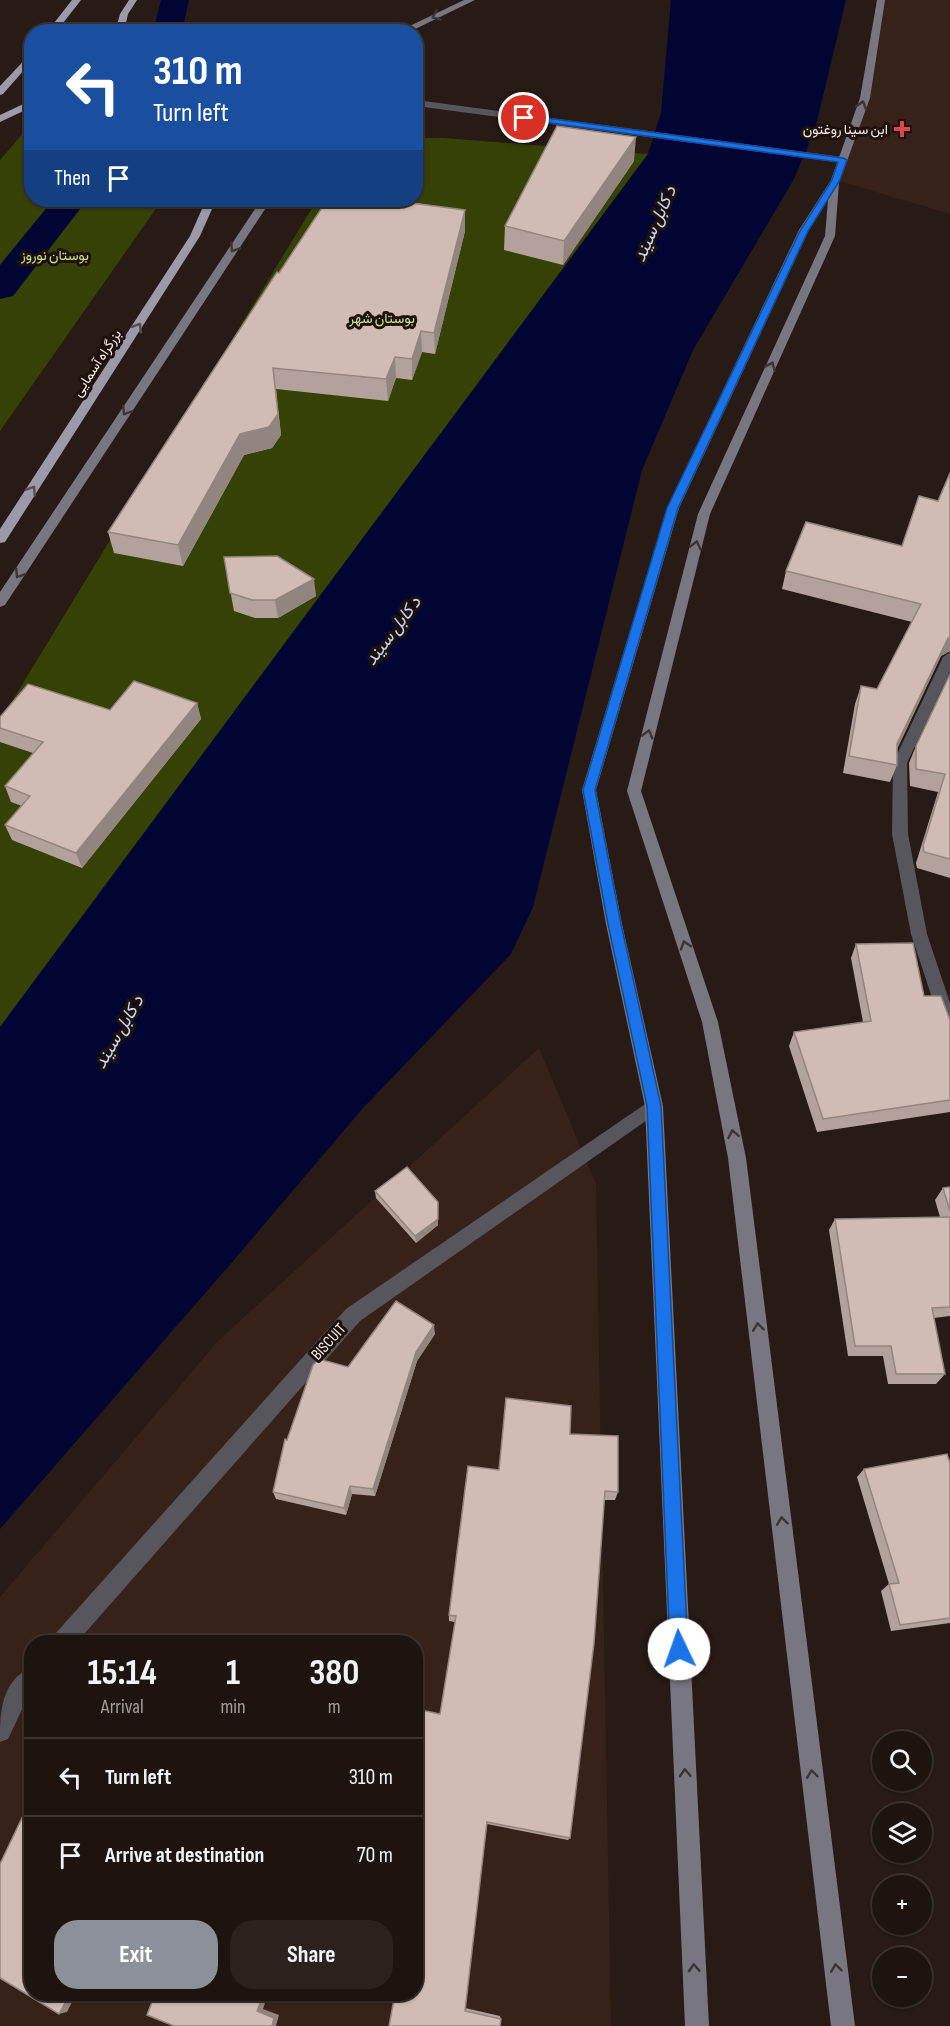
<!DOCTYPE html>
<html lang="en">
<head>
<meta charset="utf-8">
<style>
	body { margin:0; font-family:"Sofia Sans Condensed",Vazirmatn,sans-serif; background:#2b211d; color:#f1f3f6; height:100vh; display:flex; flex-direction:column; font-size:22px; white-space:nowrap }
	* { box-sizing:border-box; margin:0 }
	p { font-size:20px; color:#a19e9e }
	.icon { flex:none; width:33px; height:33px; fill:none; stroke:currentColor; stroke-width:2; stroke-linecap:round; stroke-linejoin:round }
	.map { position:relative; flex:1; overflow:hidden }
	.details { position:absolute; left:24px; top:1635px; width:399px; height:366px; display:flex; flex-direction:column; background:#1e140f; border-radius:24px; box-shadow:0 2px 4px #0004,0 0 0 2px #3c332f }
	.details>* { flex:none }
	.banner { position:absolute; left:24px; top:24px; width:399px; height:183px; border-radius:24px; box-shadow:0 2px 4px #0004,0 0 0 2px #3c332f; background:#1a4fa0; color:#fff; overflow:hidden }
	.fabs { position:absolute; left:872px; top:1731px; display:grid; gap:12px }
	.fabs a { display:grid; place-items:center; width:60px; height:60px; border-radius:50%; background:#1e140f; box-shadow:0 2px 4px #0004,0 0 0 2px #3c332f; font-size:30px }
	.pin { position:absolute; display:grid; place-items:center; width:51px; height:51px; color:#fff; margin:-26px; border:3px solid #fff; border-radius:50%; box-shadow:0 2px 6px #0007 }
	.me { position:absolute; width:66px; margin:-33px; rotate:357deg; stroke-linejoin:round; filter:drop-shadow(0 0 4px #0008) }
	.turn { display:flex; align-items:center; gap:21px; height:126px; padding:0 30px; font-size:27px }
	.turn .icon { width:78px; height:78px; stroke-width:2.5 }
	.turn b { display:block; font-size:42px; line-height:51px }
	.then { display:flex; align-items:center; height:57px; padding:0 30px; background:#0003; gap:12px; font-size:22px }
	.eta { display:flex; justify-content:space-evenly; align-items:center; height:102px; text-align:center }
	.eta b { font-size:36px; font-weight:700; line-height:42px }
	.button { display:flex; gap:12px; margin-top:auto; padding:12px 30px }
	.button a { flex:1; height:69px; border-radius:24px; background:#8c9099; color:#fff; font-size:24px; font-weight:700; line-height:69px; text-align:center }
	.button a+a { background:#2b211d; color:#f1f3f6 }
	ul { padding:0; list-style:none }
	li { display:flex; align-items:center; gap:18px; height:78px; padding:0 30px; border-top:2px solid #3c332f }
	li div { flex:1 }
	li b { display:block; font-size:22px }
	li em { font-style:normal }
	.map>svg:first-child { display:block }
</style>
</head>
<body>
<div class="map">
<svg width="950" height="2026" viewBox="0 0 950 2026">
	<rect width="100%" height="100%" fill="#281a14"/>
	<!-- built -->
	<g fill="#362219" fill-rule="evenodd">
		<path d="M881 0H950V214L836 180 865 98Z"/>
		<path d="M539 1048 596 1184 611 2026H0V1597L219 1340ZM32 1642H416V1994H32Z"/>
	</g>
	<!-- green -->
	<g fill="#364205">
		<path d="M31 128 32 200H162L0 431V160L25 131Z"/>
		<path d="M416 138H444L648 154 0 1027V721L317 200H416Z"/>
	</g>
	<!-- water -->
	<path fill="#000533" d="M671 0H846L815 129 794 179 693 350 642 470 533 907 511 954 363 1108 233 1261 0 1529V1027L648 154 661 113Z"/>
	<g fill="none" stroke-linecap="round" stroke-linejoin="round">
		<!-- canal -->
		<g fill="#000533" fill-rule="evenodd">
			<path d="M161 0H189L182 32H153Z"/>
			<path d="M53 200H87L13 296 0 299V265Z"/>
		</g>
		<!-- minor -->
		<g fill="#57565d" fill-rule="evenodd">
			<path d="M416 100 843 157 848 160 843 163 416 106Z"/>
			<path d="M950 652V672L907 763 908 834 927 934 950 1003V1035L944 1033 942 1028 911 934 892 834 893 763 943 657Z"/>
			<path d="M654 1098 660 1101 663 1106 660 1111 360 1321 77 1642H53L55 1634 346 1309Z"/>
			<path d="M32 1667V1694L26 1701 8 1739 0 1742C0 1714 0 1681 32 1667Z"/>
		</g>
		<!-- secondary -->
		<g fill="#777681" fill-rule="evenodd">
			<path d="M464 0H475L409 32H397Z"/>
			<path d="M877 0H885L870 98 839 183 835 236 710 514 641 791 718 1022 746 1158 855 2026H831L728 1158 702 1022 627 791 698 514 825 236 828 200 809 230 679 508 596 790 622 924 663 1106 709 2026H685L645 1106 606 924 582 790 667 508 799 230 831 180 860 98Z"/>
			<path d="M261 200H271L5 605 0 607V592Z"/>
		</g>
		<!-- trunk -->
		<g fill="#9c99aa" fill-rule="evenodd">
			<path d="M72 0H81L56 32H47Z"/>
			<path d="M129 0H137L128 14 124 32H115L120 14Z"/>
			<path d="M32 52V61L3 94 0 95V86Z"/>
			<path d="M32 100V107L0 122V115Z"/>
			<path d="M206 200H216L200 236 5 542 0 543V529L190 236Z"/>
		</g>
	</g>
	<!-- wall -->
	<g fill="#b3a29b">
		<path d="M634 161 563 265 504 250 505 226Z"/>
		<path d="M327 200H395L465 210V231L435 354 422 352 412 380 396 378 388 401 276 389 281 435 272 448 244 455 183 566 114 553 108 532Z"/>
		<path d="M950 473V651L941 656 897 749V765L890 782 843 773 855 704 861 686 877 689 912 622 782 589 786 571 902 546 938 501Z"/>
		<path d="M224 557 316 596 278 618H255L234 611Z"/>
		<path d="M950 674V878L917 868 916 863 938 792 910 786 909 763 916 746Z"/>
		<path d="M197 703 201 719 82 868 12 840 5 825 22 806 11 802 5 786 33 753 0 742V717Z"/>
		<path d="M856 944 924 996 950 1020V1112L817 1132 789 1046 794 1032 863 1022 851 958Z"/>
		<path d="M950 1187V1316L934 1318 945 1374 936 1384H888L883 1356H848L829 1230 835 1219 940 1217 935 1200 943 1188Z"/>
		<path d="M375 1191 438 1225 416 1243 376 1198Z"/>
		<path d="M435 1334 417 1361 375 1496 352 1494 346 1515 276 1499 273 1492 287 1440 348 1367Z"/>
		<path d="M570 1434 618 1492 615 1500H604L570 1838 568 1840 487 1824 465 2008 500 2016 501 2019 500 2026 395 1994 455 1622 449 1621V1615L499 1470Z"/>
		<path d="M950 1463V1623L891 1631 881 1591 889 1584 857 1477 864 1469Z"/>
	</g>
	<!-- shaded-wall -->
	<g fill="#92847e">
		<path d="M636 137 634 161 563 265 564 241Z"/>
		<path d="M465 210V231L435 354 434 333Z"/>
		<path d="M421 331 422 352 412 380V359Z"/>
		<path d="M395 357 396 378 388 401 386 379Z"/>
		<path d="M273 368 281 435 272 448 244 455 183 566 178 545 240 434Z"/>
		<path d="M314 579 316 596 278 618 275 600Z"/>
		<path d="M950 637V651L941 656 891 762 897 744 948 638Z"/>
		<path d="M197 703 201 719 82 868 76 853Z"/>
		<path d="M438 1202V1225L416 1243 415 1236Z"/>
		<path d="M434 1325 435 1334 417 1361 375 1496 373 1489 416 1352Z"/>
		<path d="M350 1486 352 1494 346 1515 344 1508Z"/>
		<path d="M70 1994H76L67 2012 59 2014Z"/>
		<path d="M264 1994H268L263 2009 279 2015 276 2026H272L257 2011Z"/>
	</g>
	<!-- building -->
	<g fill="#d0bcb4" stroke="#92847e" stroke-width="1.5">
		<path d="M557 126 636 137 564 241 505 226Z"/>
		<path d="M327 200H388L465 210 434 333 421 331 412 359 395 357 386 379 273 368 278 414 269 427 240 434 178 545 108 532 277 272 279 273Z"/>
		<path d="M950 473V637L948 638 897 744V765L849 756 861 686 877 689 921 604 786 571 806 522 902 546 919 496 938 501Z"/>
		<path d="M277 556 314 579 275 600H252L230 593 224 557Z"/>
		<path d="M950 674V859L924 852 923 846 945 774 916 769V746Z"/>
		<path d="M134 681 197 703 76 853 5 825 30 796 5 786 43 742 0 728V717L28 684 110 710Z"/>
		<path d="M913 943 924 996H941L950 1020V1100L823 1119 794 1032 871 1021 856 944Z"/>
		<path d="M407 1167 438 1202V1219L415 1236 375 1191Z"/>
		<path d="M950 1187V1211L943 1188Z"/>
		<path d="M950 1217V1307L932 1308 945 1374H896L891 1346H855L835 1219Z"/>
		<path d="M396 1301 434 1325 416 1352 373 1489 350 1486 344 1508 273 1492 285 1439 287 1440 313 1365 319 1359 348 1367Z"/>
		<path d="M506 1398 571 1406 570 1434 618 1436V1492L605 1491 594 1643 570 1838 487 1822 465 2011 501 2019 500 2026H389L395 1994H416V1709L440 1714 456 1616 449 1615 468 1466 499 1470Z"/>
		<path d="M947 1454 950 1463V1618L900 1625 889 1584 899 1583 864 1469Z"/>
		<path d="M31 1799H32V1994H70L59 2014 0 1978V1864Z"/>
		<path d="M155 1994H264L257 2011 274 2018 272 2026H174L147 2015Z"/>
	</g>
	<!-- one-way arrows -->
	<defs><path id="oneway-chevron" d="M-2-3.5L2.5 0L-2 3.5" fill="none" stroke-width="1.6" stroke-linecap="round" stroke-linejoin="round" transform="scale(1.5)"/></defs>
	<g stroke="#3d3434">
		<use href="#oneway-chevron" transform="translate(436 16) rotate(155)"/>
		<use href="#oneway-chevron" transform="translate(862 105) rotate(-72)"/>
		<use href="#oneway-chevron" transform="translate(234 248) rotate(123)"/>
		<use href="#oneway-chevron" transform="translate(771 366) rotate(-66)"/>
		<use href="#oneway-chevron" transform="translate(126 411) rotate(123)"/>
		<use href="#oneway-chevron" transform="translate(696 545) rotate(-76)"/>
		<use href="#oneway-chevron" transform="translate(19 574) rotate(123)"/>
		<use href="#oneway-chevron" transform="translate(648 734) rotate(-76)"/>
		<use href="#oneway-chevron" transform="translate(685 945) rotate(-108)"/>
		<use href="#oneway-chevron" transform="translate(733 1134) rotate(-101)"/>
		<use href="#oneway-chevron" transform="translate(758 1327) rotate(-97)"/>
		<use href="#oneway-chevron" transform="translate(782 1521) rotate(-97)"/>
		<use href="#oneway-chevron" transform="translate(685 1773) rotate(-93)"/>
		<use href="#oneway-chevron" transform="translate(812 1774) rotate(-97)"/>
		<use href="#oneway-chevron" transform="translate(694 1968) rotate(-93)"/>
		<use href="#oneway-chevron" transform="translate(836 1968) rotate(-97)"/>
	</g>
	<g stroke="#574e53">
		<use href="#oneway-chevron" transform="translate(138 327) rotate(-58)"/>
		<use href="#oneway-chevron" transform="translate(32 490) rotate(-57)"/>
	</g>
	<!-- route -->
	<path fill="#1a73e8" stroke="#114b97" stroke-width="1.5" d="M524 115 843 158 847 160 840 180 808 231 678 508 595 790 621 924 661 1106 688 1649 685 1655 679 1658 673 1655 670 1649 647 1106 608 924 583 790 667 508 800 231 832 180 838 162 521 119V116Z"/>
	<!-- markers -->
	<path fill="#e0444e" stroke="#1e110b" stroke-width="2" d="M899 120h6v6h6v6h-6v6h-6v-6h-6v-6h6z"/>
	<g text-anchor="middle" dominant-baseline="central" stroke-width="6" stroke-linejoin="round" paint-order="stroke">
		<!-- far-poi labels -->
		<g font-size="14" fill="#f8eee9" stroke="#1e110b" text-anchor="end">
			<text x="888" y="129">ابن سینا روغتون</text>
		</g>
		<!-- far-park labels -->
		<g font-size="14" fill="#cbe586" stroke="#1e110b">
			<text x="55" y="255">بوستان نوروز</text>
			<text x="382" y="318">بوستان شهر</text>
		</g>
		<!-- far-street labels -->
		<g font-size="14" fill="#f8eee9" stroke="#1e110b">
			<text transform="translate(97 363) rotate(-57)">بزرگراه آسمایی</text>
		</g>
		<!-- street labels -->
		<g font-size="16" fill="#f8eee9" stroke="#1e110b">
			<text transform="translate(329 1342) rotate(-48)">BISCUIT</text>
		</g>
		<!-- water labels -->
		<g font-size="18" font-style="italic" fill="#c3d6f6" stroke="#1e110b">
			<text transform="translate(655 224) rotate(-66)">د کابل سيند</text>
			<text transform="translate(393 631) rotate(-53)">د کابل سيند</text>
			<text transform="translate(119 1032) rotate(-60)">د کابل سيند</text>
		</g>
	</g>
</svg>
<div class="fabs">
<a><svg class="icon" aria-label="search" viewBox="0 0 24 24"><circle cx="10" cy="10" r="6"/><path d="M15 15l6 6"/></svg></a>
<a><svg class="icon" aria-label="layers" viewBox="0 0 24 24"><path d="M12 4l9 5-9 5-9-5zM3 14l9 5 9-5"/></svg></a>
<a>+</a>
<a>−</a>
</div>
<div class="pin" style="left:524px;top:118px;background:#d93025"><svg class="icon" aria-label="arrive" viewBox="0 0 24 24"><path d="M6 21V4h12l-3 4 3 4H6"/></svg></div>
<svg class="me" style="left:679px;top:1649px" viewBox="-20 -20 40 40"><circle r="19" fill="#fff"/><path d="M0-13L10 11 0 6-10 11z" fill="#1a73e8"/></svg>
<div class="banner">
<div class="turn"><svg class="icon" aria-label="left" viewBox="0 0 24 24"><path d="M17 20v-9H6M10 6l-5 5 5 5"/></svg><div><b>310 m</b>Turn left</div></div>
<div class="then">Then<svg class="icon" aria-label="arrive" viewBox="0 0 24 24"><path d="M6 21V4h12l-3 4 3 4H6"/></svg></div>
</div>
<section class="details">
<div class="eta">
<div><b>15:14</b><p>Arrival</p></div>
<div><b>1</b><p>min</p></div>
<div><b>380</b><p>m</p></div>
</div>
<ul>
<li><svg class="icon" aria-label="left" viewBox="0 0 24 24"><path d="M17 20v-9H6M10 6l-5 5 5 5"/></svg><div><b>Turn left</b></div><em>310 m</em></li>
<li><svg class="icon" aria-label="arrive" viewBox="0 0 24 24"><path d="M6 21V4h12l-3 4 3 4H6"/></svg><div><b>Arrive at destination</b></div><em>70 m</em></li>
</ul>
<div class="button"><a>Exit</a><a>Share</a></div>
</section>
</div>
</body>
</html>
